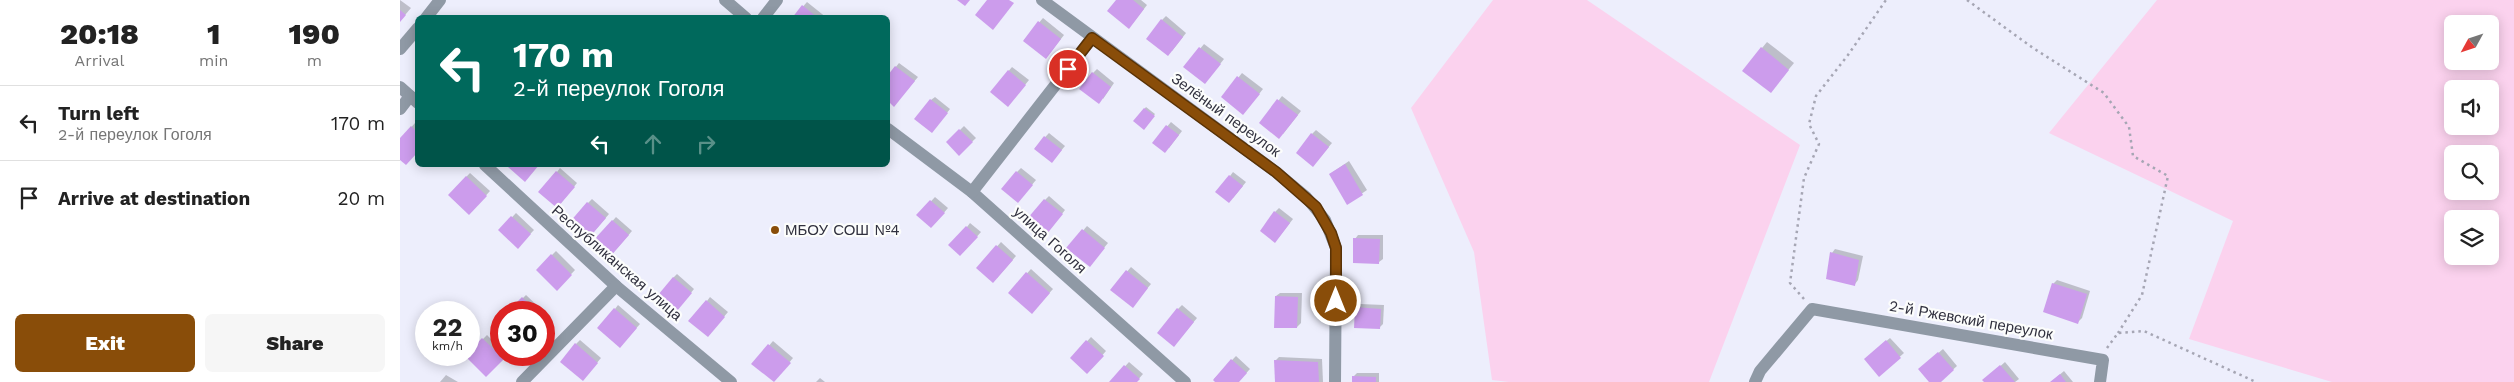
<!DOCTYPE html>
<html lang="en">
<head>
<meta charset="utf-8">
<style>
	body { margin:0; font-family:"Work Sans",sans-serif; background:#f6f6f6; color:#222; height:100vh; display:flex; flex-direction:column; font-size:19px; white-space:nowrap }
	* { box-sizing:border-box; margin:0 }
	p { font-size:16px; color:#767676 }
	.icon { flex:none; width:28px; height:28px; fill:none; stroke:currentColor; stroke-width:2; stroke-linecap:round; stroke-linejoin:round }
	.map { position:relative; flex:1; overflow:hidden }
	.side { display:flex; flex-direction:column; background:#fff; width:400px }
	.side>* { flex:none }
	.top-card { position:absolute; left:15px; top:15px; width:475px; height:152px; border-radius:8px; box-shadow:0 2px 12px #0003; background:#00695c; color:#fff; overflow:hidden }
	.needle { width:32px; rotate:230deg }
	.tools { position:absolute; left:2044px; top:15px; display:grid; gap:10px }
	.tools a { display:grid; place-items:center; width:55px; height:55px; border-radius:8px; background:#fff; box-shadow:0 2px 12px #0003; font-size:25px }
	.speed { position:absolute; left:15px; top:301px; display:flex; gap:10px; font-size:25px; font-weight:700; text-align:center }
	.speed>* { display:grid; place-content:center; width:65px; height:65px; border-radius:50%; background:#fff; box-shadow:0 2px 12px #0003; line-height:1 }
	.speed small { font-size:12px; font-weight:400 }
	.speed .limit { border:8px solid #d22; background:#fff; color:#111 }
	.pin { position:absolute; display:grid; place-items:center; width:42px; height:42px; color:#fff; margin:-21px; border:2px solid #fff; border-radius:50%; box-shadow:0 1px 5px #0007 }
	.me { position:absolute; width:55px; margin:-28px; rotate:0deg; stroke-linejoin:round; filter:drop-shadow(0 0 4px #0008) }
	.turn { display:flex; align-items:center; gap:18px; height:105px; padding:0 15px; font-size:22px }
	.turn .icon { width:65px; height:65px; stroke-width:2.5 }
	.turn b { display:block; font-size:35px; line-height:42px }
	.lanes { display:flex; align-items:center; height:48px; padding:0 15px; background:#0003; justify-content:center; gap:25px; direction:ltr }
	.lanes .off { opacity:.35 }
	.eta { display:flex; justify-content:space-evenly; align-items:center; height:85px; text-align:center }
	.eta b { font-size:30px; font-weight:800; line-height:35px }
	.button { display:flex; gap:10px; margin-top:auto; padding:10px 15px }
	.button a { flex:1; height:58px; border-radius:8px; background:#894d09; color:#fff; font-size:20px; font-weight:800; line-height:58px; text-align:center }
	.button a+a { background:#f6f6f6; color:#222 }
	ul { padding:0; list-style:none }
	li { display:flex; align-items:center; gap:15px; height:75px; padding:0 15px; border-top:1px solid #e0e0e0 }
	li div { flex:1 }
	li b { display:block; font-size:19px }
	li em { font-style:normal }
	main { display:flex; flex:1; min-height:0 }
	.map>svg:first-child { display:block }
</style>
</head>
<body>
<main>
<section class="side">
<div class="eta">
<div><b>20:18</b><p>Arrival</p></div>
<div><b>1</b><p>min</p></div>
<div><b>190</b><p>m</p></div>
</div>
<ul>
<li><svg class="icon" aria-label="left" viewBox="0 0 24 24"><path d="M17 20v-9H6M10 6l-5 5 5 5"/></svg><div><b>Turn left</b><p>2-й переулок Гоголя</p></div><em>170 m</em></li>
<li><svg class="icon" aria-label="arrive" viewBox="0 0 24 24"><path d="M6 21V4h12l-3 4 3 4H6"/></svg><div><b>Arrive at destination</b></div><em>20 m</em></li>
</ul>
<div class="button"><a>Exit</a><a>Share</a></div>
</section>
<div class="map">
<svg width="2114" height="382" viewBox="0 0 2114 382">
	<rect width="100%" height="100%" fill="#edeefc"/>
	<!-- green -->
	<g fill="#fbd2ee" fill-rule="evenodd">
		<path d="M1093 0H1187L1400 145 1309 382H1109L1092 380 1074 252 1011 108Z"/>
		<path d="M1757 0H2114V382H1932L1789 339 1833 221 1649 133ZM2052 24H2090V61H2052ZM2052 89H2090V126H2052ZM2052 154H2090V191H2052ZM2052 219H2090V256H2052Z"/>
	</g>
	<!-- shadow -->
	<g fill="#0003">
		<path d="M0 0 11 8 0 21Z"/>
		<path d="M718 0H741L747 5 733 23Z"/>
		<path d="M407 2 427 18H393Z"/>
		<path d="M766 16 786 33 772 51 762 20Z"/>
		<path d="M643 18 664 35 650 53 624 40Z"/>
		<path d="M1367 42 1394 63 1371 91 1362 48Z"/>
		<path d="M804 44 824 59 809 78 785 67Z"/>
		<path d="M499 63 518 77 494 105 488 100V77Z"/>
		<path d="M612 67 629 80 612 101 591 92Z"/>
		<path d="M697 69 714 83 703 99 693 73Z"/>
		<path d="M842 73 863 89 847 109 823 97Z"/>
		<path d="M882 96 901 111 883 134 861 123Z"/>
		<path d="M535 97 550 109 535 128 531 100Z"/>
		<path d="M746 107 755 114 744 128 735 121Z"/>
		<path d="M771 122 782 131 769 148 753 143Z"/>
		<path d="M15 123 18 125V151L0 158V140Z"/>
		<path d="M564 126 576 138 559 154 548 142Z"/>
		<path d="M916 130 932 143 917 161 912 134Z"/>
		<path d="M649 133 665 146 655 158 635 148Z"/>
		<path d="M949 161 967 190 948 203 930 174Z"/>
		<path d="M160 168 177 183 161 203 157 172Z"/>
		<path d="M621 168 636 180 621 198 617 172Z"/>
		<path d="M833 172 846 182 833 198 830 176Z"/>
		<path d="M70 173 90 191 69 214 49 195Z"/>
		<path d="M649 196 665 210 650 229 645 200Z"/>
		<path d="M535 197 548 208 535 223 518 215Z"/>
		<path d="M192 199 209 214 192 234 188 203Z"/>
		<path d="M879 208 893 219 879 237 875 212Z"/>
		<path d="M116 213 134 230 118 247 100 230Z"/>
		<path d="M216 217 232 231 213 253 193 243Z"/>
		<path d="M570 223 581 232 564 251 567 227Z"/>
		<path d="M687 226 708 243 693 261 668 248Z"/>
		<path d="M958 235H983V259L979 262 955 239Z"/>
		<path d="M601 242 616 256 597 278 578 268Z"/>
		<path d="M1435 249 1463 256 1458 280 1455 284 1432 253Z"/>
		<path d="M156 251 175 270 157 289 137 270Z"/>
		<path d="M731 267 751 284 736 302 712 289Z"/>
		<path d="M631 269 653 289 636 308 609 293Z"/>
		<path d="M277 274 294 289 281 305 273 278Z"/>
		<path d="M1657 280 1690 291 1682 318 1678 322 1653 284Z"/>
		<path d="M880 293H902L901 323 897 327 876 296Z"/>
		<path d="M126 295 145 313 144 314 109 312Z"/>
		<path d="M310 297 328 312 311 332 307 301Z"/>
		<path d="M960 304 984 305 983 324 979 328 956 308Z"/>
		<path d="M218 305 240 324 224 342 215 309Z"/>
		<path d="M782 305 797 318 778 341V309Z"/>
		<path d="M87 335 101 349V355H106L86 375 67 355Z"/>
		<path d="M691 337 706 351 691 368 672 358Z"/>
		<path d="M1490 338 1504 353 1479 375 1470 355Z"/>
		<path d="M180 340 201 358 186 376 176 344Z"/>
		<path d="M373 341 393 358 377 377 353 364Z"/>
		<path d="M1543 349 1557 366 1539 382H1530L1523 366Z"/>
		<path d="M836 356 850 369 838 382H817L814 379Z"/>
		<path d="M879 357 922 359 923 382H876L875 361Z"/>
		<path d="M729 362 743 374 736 382H711Z"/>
		<path d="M1605 362 1619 379 1615 382H1585L1588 377Z"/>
		<path d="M1664 371 1673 382H1651Z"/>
		<path d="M957 373H979V382H953V377Z"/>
		<path d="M46 375 58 382H40Z"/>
		<path d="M420 378 425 382H416Z"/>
	</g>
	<!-- building -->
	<g fill="#cc9cec">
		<path d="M557 0H570L565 6Z"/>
		<path d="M587 0H609L614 3 593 30 575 15Z"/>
		<path d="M716 0H733L744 9 729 29 707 11Z"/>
		<path d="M402 5 418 18H392Z"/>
		<path d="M0 10 6 15 0 22Z"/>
		<path d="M761 19 783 37 768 56 746 39Z"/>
		<path d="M638 21 661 39 646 59 623 41Z"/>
		<path d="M799 47 821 64 805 84 783 67Z"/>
		<path d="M1361 47 1389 70 1371 93 1342 71Z"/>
		<path d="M495 66 515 81 494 107 488 101V75Z"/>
		<path d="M608 70 626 85 608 107 590 92Z"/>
		<path d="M692 72 711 87 699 104 679 89Z"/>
		<path d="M837 76 860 94 843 115 821 97Z"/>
		<path d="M530 99 548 113 532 133 514 119Z"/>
		<path d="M877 99 898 115 879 139 859 123Z"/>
		<path d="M744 108 755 116 744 130 733 121Z"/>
		<path d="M766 125 779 135 765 153 752 143Z"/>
		<path d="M11 126 18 133V152L6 165 0 160V138Z"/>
		<path d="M559 129 573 142 559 156 546 142Z"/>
		<path d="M911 133 929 147 913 167 896 153Z"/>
		<path d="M644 136 662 150 652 163 634 149Z"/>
		<path d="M945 164 963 195 947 205 929 174Z"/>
		<path d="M110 165H139L125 182 108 167Z"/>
		<path d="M156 171 175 187 157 208 138 192Z"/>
		<path d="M616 171 633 185 618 203 601 189Z"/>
		<path d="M829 175 843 186 829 203 815 192Z"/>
		<path d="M66 176 87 196 69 215 48 195Z"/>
		<path d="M644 199 663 214 646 235 627 219Z"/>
		<path d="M530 200 545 213 531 228 516 215Z"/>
		<path d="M187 202 206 218 188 239 169 223Z"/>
		<path d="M874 211 890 223 875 243 860 231Z"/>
		<path d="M111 216 131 234 118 249 98 230Z"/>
		<path d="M212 220 229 235 209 258 191 243Z"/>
		<path d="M566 226 578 237 560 256 548 245Z"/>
		<path d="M682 229 705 248 690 267 666 248Z"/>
		<path d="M953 238 980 239 979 264 953 263Z"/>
		<path d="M596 245 613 260 593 283 576 268Z"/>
		<path d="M1430 252 1459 260 1455 286 1426 279Z"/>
		<path d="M151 254 172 275 157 291 136 270Z"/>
		<path d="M726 270 748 288 733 308 710 290Z"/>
		<path d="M626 272 650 293 632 314 608 293Z"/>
		<path d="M273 277 292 293 277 311 258 295Z"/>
		<path d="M1652 283 1687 294 1678 324 1643 312Z"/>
		<path d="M875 296 898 297 897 328H874Z"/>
		<path d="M122 297 137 312H107Z"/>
		<path d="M306 300 325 317 308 337 288 321Z"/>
		<path d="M955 307 981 309 980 329 954 328Z"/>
		<path d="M214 308 237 328 220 348 197 328Z"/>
		<path d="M777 308 794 322 774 347 757 333Z"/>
		<path d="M82 338 104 359 86 377 64 355H69V351Z"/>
		<path d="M686 340 704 356 687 374 670 358Z"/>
		<path d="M1486 340 1501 358 1479 377 1464 359Z"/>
		<path d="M175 343 198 363 183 381 160 362Z"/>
		<path d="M368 344 391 363 374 382 351 364Z"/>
		<path d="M1538 352 1554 370 1541 382H1529L1518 369Z"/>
		<path d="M831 359 847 373 839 382H815L813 380Z"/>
		<path d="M874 360 918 362 919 382H875Z"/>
		<path d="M724 365 740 379 737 382H709Z"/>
		<path d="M1600 365 1615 382H1584L1582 380Z"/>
		<path d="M1660 374 1666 382H1650Z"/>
		<path d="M952 376 976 377V382H952Z"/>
	</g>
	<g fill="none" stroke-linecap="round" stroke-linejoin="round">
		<!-- path -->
		<g stroke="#a6a6b4" stroke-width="2.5" stroke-dasharray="2.5 4" stroke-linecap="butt">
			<path d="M1567 0 1633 48 1704 93 1729 127 1733 156 1768 176 1742 295 1718 333"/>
			<path d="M1404 299 1390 283 1404 178 1419 144 1409 124 1416 96 1448 55 1486 0"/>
			<path d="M1707 348 1718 333 1744 331 1856 382"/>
		</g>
		<!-- street -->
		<g stroke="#8f99a5" stroke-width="12">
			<path d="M325 0 346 18"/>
			<path d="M642 0 876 172 906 197 925 220 936 248 935 382"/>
			<path d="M26 18 40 0"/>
			<path d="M363 18 377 0"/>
			<path d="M0 49 18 28"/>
			<path d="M0 87 18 103"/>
			<path d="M0 109 10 96"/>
			<path d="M488 129 572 192 785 382"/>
			<path d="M85 165 216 286 331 382"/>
			<path d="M572 192 692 38"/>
			<path d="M122 382 216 286"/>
			<path d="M1355 382 1360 371 1412 309 1703 360 1700 382"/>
		</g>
	</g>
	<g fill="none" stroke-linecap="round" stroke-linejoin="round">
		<defs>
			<path id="route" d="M668 69 692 38 876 172 916 207 931 233 936 248V301"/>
		</defs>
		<!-- route casing -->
		<use href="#route" stroke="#593206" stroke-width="12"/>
		<!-- route -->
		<use href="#route" stroke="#894d09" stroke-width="9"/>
	</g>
	<!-- markers -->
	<circle fill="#894d09" stroke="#fcfdfc" stroke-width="2" cx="375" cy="230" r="5"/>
	<g text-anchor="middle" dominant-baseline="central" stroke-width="4.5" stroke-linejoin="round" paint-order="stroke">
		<!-- street labels -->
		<g font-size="15" fill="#31313f" stroke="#fcfdfc">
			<text transform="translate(826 115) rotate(36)">Зелёный переулок</text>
			<text transform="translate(650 240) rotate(42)">улица Гоголя</text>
			<text transform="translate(217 263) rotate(41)">Республиканская улица</text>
			<text transform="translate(1571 320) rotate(10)">2-й Ржевский переулок</text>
		</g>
		<!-- poi labels -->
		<g font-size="15" fill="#31313f" stroke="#fcfdfc" text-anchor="start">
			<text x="385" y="230">МБОУ СОШ №4</text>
		</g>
	</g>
</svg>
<div class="tools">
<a><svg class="needle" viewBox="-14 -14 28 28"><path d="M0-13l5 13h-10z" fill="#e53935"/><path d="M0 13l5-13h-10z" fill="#767676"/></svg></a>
<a><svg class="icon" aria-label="sound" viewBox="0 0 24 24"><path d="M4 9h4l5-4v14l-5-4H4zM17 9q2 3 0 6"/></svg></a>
<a><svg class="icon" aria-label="search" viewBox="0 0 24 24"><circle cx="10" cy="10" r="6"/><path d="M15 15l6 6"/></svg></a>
<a><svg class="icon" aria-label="layers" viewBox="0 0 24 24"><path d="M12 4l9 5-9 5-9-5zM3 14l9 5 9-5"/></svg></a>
</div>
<div class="speed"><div>22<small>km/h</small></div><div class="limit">30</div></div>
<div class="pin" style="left:668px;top:69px;background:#d93025"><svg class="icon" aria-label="arrive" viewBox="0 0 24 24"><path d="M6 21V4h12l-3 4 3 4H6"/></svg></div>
<svg class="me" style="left:936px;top:301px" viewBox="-20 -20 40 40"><circle r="17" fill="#894d09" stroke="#fff" stroke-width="3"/><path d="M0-11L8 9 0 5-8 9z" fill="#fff"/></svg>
<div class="top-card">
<div class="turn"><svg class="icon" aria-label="left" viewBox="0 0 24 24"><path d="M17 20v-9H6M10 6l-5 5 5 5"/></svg><div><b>170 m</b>2-й переулок Гоголя</div></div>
<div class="lanes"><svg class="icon" aria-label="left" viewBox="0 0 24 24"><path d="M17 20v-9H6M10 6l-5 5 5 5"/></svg><svg class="icon off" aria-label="ahead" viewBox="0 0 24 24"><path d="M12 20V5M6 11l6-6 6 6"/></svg><svg class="icon off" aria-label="right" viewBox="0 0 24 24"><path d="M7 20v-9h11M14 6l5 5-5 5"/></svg></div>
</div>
</div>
</main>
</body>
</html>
